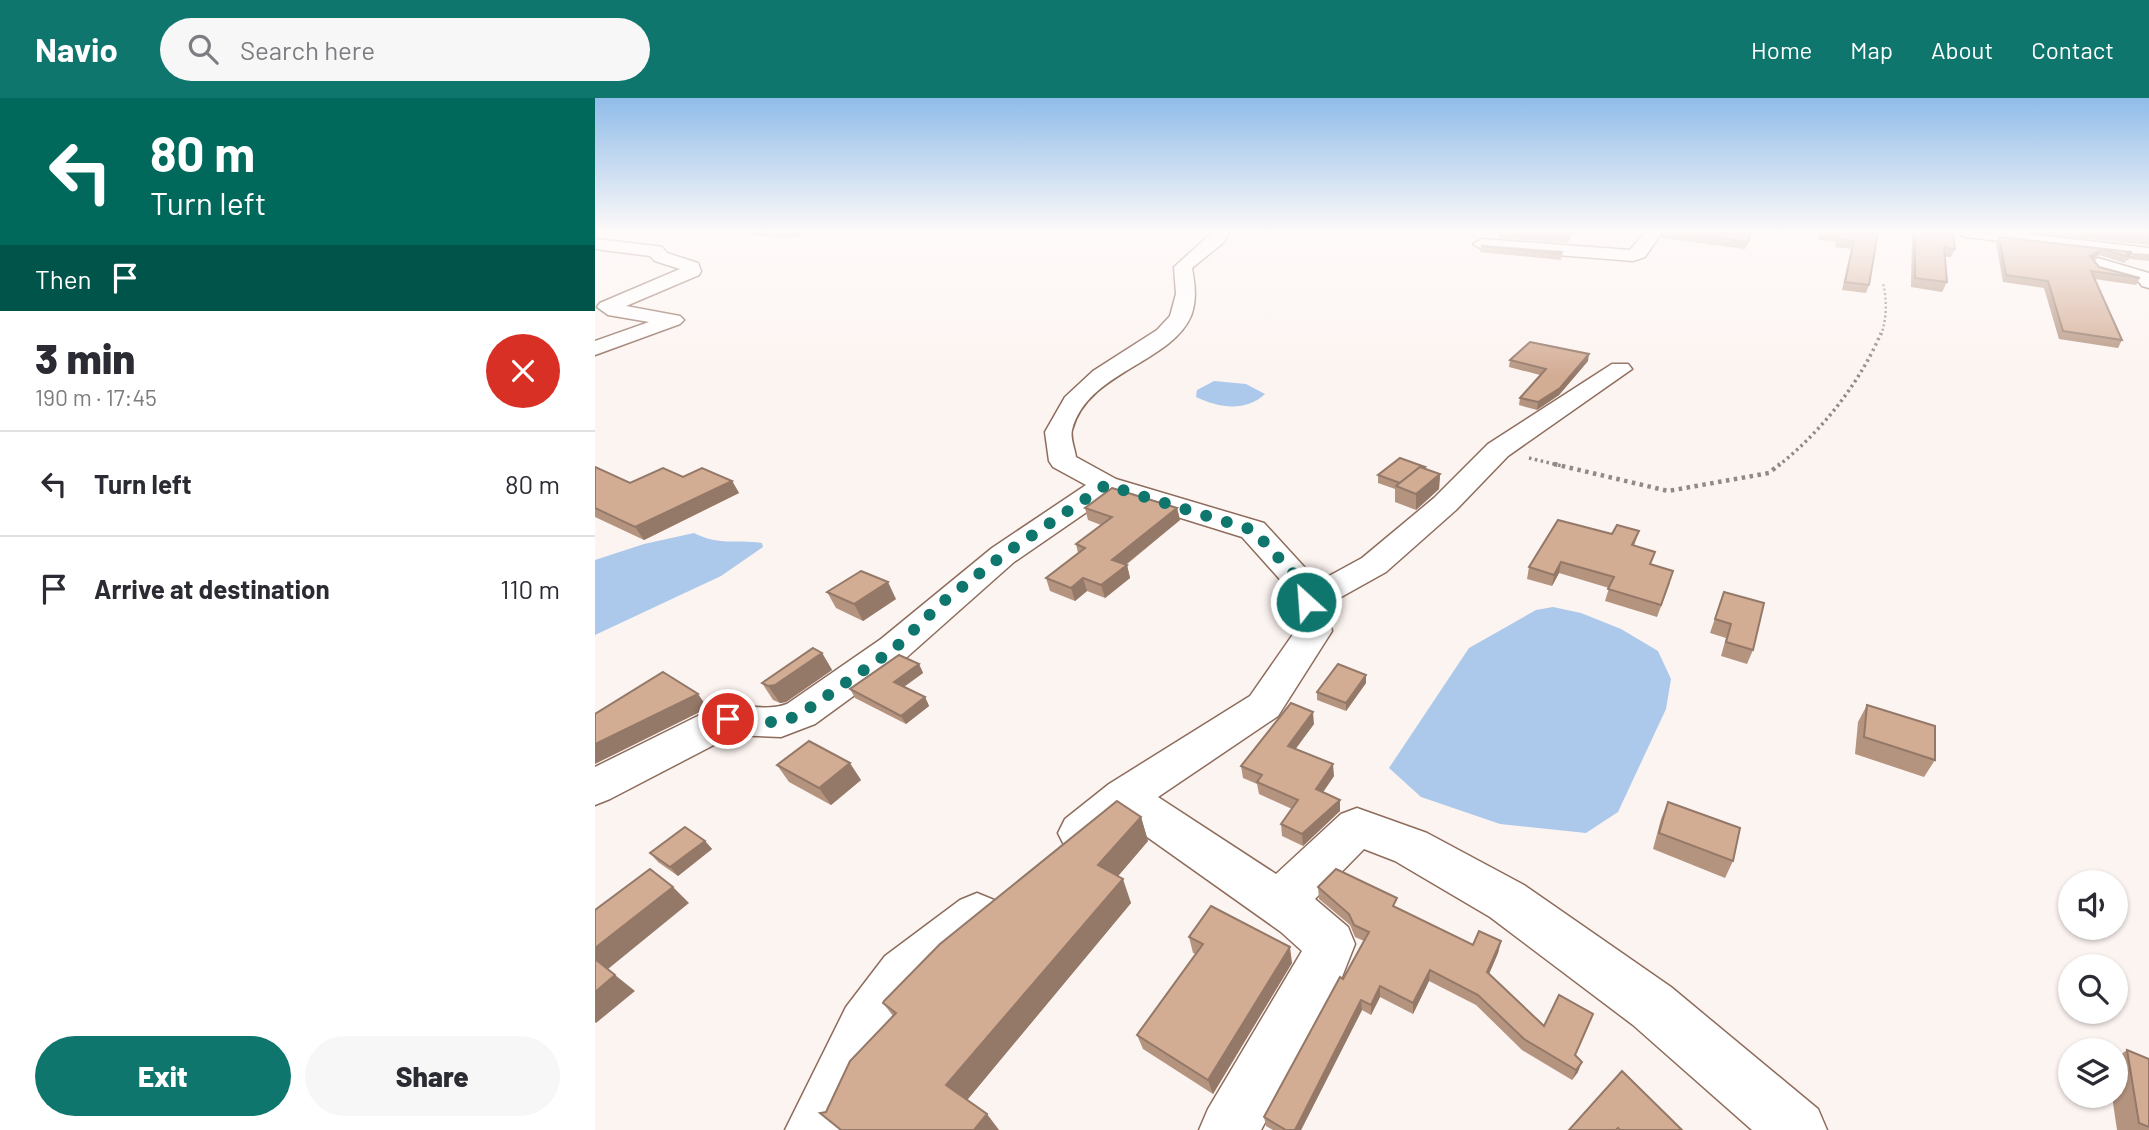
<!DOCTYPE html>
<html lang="en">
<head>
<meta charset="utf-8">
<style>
	body { margin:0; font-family:Barlow,sans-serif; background:#f7f7f7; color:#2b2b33; height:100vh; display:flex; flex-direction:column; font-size:26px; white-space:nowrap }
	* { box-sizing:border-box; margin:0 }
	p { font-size:23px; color:#7c7c81 }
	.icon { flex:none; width:38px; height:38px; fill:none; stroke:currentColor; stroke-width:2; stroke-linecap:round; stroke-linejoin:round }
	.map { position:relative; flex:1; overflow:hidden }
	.panel { display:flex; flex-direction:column; background:#fff; width:595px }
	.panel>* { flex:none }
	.hud { background:#00695c; color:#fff; overflow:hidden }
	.tools { position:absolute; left:1463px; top:772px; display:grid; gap:14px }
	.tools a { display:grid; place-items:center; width:70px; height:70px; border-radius:50%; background:#fff; box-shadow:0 2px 5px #0004; font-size:35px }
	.pin { position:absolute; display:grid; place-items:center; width:60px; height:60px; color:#fff; margin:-30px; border:4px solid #fff; border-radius:50%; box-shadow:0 2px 7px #0007 }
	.me { position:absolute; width:77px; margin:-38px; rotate:334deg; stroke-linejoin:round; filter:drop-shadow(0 0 5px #0008) }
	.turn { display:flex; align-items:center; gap:24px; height:147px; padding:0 35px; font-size:32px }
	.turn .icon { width:91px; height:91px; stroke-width:2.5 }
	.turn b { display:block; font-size:49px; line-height:60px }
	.then { display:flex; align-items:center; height:66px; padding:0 35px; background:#0003; gap:14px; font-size:26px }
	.round { display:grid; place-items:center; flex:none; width:74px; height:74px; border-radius:37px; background:#f7f7f7 }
	.summary { display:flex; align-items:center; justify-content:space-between; height:119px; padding:0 35px }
	h1 { font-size:42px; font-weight:800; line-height:52px }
	.button { display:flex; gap:14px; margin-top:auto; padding:14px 35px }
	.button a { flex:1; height:80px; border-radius:42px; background:#0f766e; color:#fff; font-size:28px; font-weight:800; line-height:80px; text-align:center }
	.button a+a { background:#f7f7f7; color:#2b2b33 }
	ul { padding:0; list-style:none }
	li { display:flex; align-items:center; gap:21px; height:105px; padding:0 35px; border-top:2px solid #e1e1e2 }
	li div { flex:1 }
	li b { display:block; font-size:26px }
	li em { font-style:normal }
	header { display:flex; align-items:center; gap:42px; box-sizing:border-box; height:98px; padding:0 35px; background:#0f766e; color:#fff }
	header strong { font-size:33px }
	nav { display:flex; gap:38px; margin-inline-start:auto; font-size:24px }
	.search { width:490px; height:63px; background:#f7f7f7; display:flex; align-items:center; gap:18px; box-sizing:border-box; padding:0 24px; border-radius:38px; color:#7c7c81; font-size:26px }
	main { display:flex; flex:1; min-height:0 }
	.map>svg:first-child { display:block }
</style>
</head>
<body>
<header>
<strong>Navio</strong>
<div class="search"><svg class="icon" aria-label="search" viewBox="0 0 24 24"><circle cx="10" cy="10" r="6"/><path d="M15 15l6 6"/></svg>Search here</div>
<nav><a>Home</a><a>Map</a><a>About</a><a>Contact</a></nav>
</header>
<main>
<section class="panel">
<div class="hud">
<div class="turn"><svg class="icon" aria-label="left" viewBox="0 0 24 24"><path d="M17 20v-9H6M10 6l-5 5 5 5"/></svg><div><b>80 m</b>Turn left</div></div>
<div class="then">Then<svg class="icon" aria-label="arrive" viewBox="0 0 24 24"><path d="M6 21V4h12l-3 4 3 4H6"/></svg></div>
</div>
<div class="summary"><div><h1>3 min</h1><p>190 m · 17:45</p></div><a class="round" style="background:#d93025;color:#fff"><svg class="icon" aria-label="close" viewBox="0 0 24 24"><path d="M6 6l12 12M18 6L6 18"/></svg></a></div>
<ul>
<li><svg class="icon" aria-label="left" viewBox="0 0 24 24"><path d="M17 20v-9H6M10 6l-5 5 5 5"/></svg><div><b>Turn left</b></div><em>80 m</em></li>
<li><svg class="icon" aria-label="arrive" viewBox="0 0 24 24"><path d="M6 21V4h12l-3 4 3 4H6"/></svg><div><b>Arrive at destination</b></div><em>110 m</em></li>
</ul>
<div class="button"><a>Exit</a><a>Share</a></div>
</section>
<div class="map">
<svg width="1554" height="1032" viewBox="0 0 1554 1032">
	<rect width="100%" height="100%" fill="#fcf4f1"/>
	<!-- water -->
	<g fill="#acc9eb">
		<path d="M619 283 651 286 670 296C651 314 624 310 601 299L602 292Z"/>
		<path d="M99 435C125 448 139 441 167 445L168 449 126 478 0 537V462L49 446Z"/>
		<path d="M958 509 986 515 1026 531 1063 553 1076 581 1071 611 1023 714 991 735 905 726 826 699 794 670 874 550 941 512Z"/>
	</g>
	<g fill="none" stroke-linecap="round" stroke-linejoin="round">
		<defs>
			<g id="minor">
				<path d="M618 134H634L629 144 597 170C600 187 602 202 596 218 576 265 492 274 477 332 475 340 480 351 481 359L521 381 669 425 723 484 767 460 839 400 893 346 1017 266H1033L1037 271 913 358 861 412 791 474 730 508 737 533 683 618 563 699 681 776 746 716 762 710 832 735 929 787 1076 889 1223 1011 1232 1032H1157L1038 927 895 819 800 763 769 751 720 801 753 829 760 846 743 889 666 1032H604L613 1011 707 853 686 834 531 724C509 743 500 759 470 749L463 735 470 721 514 686 655 598 701 532 690 487 647 439 515 398 419 464 312 559 220 626 186 639 138 637 15 701 0 707V669L119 610C143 603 168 615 192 606L286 541 397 450 491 387 458 369 454 363 450 334 470 299 498 273 562 232 575 218 581 196 579 169Z"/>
				<path d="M1050 134H1067L1050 159 1038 163 887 151 878 146 887 141 1035 152Z"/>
				<path d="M1362 134H1416L1554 150V160L1370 139Z"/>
				<path d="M0 141 61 148 67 149 72 155 103 165 106 173 104 177 31 208 85 218 89 222 85 226 0 257V243L54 224 13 217 2 209 5 205 85 171 60 163 55 158 0 151Z"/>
				<path d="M1503 160 1554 175V190L1547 188 1544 184 1501 173 1494 165Z"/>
				<path d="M382 795 399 802 407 818C391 853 350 867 326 895 291 935 272 985 251 1032H190L251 909 290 858 365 802Z"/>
			</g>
		</defs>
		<!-- minor casing -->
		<use href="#minor" stroke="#8e6c5c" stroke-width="3"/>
		<!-- path-far2 -->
		<path stroke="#938984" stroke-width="2.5" stroke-dasharray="2 2.5" stroke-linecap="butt" d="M1286 237C1292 220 1292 202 1288 185"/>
		<!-- path-far1 -->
		<g stroke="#938984" stroke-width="3.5" stroke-dasharray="2.5 3.5" stroke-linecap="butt">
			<path d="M934 360 967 368"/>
			<path d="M1183 368C1226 334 1265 285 1286 235"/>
		</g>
		<!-- path -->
		<path stroke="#938984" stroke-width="4.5" stroke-dasharray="3.5 4.5" stroke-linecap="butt" d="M959 366 1073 393 1174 375 1185 366"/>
		<!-- minor -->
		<use href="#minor" fill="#fff" fill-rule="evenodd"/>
	</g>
	<!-- wall -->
	<g fill="#b5947f">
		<path d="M39 134H213L202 139Z"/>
		<path d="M904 134H978L973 145 903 140Z"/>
		<path d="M1068 134H1159L1150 151 1066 140Z"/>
		<path d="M1224 134H1283L1274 187 1271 195 1247 192 1256 151 1240 149 1241 144 1223 142Z"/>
		<path d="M1317 134H1358L1360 151 1356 159H1350L1352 184 1347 194 1316 189Z"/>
		<path d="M1425 134H1554V147Z"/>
		<path d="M1404 139 1536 154 1537 156 1533 163 1531 162 1530 165 1504 157 1498 161 1504 169 1545 180 1541 187 1499 181 1527 242 1523 250 1464 241 1449 190 1408 184 1401 145Z"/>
		<path d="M886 148 967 154 966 162 885 154Z"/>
		<path d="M1539 155 1554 156V163L1535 161Z"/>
		<path d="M915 262 993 263 964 297 942 312 924 307 925 300 945 277 914 269Z"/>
		<path d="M0 369 35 385 88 379 137 383 144 395 49 442 0 419Z"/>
		<path d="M830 369V371L845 376 844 391 821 412 800 404V391L783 385V377Z"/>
		<path d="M490 410H582L585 422 531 467H532L535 480 510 500 492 493 480 503 455 493 451 480 483 455 481 446 506 427 493 422Z"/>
		<path d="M1044 433 1039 448 1075 485 1062 519 1010 503 1014 490 964 475 957 488 932 481 934 469 1017 436Z"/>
		<path d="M232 494 301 501 268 523 241 510Z"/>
		<path d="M1129 494 1158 552 1152 566 1126 558 1131 540 1115 535Z"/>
		<path d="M227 555 237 572 191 604 185 605 178 602 167 585Z"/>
		<path d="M324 566 328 575 309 589 330 599 334 608 311 626 260 600 255 591Z"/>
		<path d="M771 585 751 613 722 602V594Z"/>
		<path d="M1272 607 1340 662 1329 679 1260 656 1263 624Z"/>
		<path d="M719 626 700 651 739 678 728 694 745 713 708 748 687 738 686 726 697 711 664 696 662 686 648 680 646 668Z"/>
		<path d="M182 667 266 682 236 707 194 684Z"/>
		<path d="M1073 704 1138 763 1130 780 1058 751 1066 721Z"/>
		<path d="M546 719 553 743 523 778 536 805 372 1002 404 1032H245L225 1015 231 1014 298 918 288 905Z"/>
		<path d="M110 743 117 751 83 778 63 764 55 755Z"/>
		<path d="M723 789 802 810 878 847 906 843 903 855 894 876 980 958 983 974 977 982 927 952 881 907 834 883 818 916 785 899 776 917 767 912 706 1032H678L671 1028 669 1019 769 843 760 839 755 827 724 801Z"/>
		<path d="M594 839 697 865 618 996 548 951 542 937 601 856 598 855Z"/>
		<path d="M1532 952 1554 961V1032H1522L1517 998H1521V960Z"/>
	</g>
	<!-- shaded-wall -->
	<g fill="#947868">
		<path d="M200 134H213L202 139Z"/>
		<path d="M1157 134H1159L1150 151 1152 144Z"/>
		<path d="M1507 151 1504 157 1491 165 1495 158Z"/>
		<path d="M994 256 993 263 964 297 942 312 943 304Z"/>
		<path d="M845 376 844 391 821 412V396Z"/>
		<path d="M137 383 144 395 49 442 40 429Z"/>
		<path d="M582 410 585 422 520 475 517 462Z"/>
		<path d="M966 464 964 475 957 488 959 477Z"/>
		<path d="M532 467 535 480 510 500 506 487Z"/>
		<path d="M488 480 492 493 480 503 476 490Z"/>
		<path d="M293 484 301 501 268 523 259 506Z"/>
		<path d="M227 555 237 572 191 604 185 605 173 588Z"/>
		<path d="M324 566 328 575 304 592 299 584Z"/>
		<path d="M771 577V585L751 613V605Z"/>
		<path d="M103 596 113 610 0 666V646Z"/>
		<path d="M330 599 334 608 311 626 306 618Z"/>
		<path d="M718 614 719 626 694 660 693 648Z"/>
		<path d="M255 665 266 682 236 707 224 690Z"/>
		<path d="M738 666 739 678 722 703 721 691Z"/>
		<path d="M745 702V713L708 748 707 736Z"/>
		<path d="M546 719 553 743 512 791 503 767Z"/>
		<path d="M110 743 117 751 83 778 75 769Z"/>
		<path d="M528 781 536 805 368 1007 351 987Z"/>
		<path d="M78 789 94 805 13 871 0 861V850Z"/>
		<path d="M906 843 903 855 890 885 892 874Z"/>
		<path d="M695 849 697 865 618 996 613 982Z"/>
		<path d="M835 872 834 883 818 916V905Z"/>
		<path d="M20 877 40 893 1 925 0 924V894Z"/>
		<path d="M785 888V899L776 917V907Z"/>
		<path d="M766 902 767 912 706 1032H700Z"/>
		<path d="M987 964 983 974 977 982 981 972Z"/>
		<path d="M392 1016 404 1032H379Z"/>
	</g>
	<!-- building -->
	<g fill="#d3ac94" stroke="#947868" stroke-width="2">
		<path d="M907 134H976L974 139Z"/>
		<path d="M1081 134H1157L1152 144Z"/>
		<path d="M1225 134H1283L1274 187 1250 184 1259 143 1242 141 1244 137Z"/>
		<path d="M1320 134H1358L1360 151 1349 149 1352 184 1320 180Z"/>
		<path d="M1484 134H1554V141Z"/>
		<path d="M1404 139 1536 154 1537 156 1532 155 1534 159 1507 151 1495 158 1504 169 1545 180 1496 173 1527 242 1468 233 1453 183 1411 177Z"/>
		<path d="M886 148 967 154 966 156Z"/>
		<path d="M935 244 994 256 965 290 943 304 925 300 951 271 915 262Z"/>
		<path d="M805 360 830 369 828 370 825 369 805 385 783 377Z"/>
		<path d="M0 369 35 385 68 370 88 379 107 370 137 383 40 429 0 410Z"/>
		<path d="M825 369 845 376 821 396 801 388Z"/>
		<path d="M517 390 582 410 517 462 532 467 506 487 488 480 476 490 451 480 490 450 481 446 517 419 490 410Z"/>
		<path d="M963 422 1017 436 1022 427 1044 433 1037 447 1060 454 1055 466 1078 473 1066 507 1013 491 1019 479 966 464 959 477 934 469Z"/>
		<path d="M266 473 293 484 259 506 232 494Z"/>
		<path d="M1129 494 1169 505 1158 552 1131 544 1136 526 1120 521Z"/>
		<path d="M218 550 227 555 180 587 173 588 167 585Z"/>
		<path d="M304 557 324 566 299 584 330 599 306 618 255 591Z"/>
		<path d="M743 566 771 577 751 605 722 594Z"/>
		<path d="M68 574 103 596 0 646V616Z"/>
		<path d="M696 605 718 614 693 648 738 666 721 691 745 702 707 736 686 726 703 702 662 684 667 677 646 668Z"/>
		<path d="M1272 607 1340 628V662L1269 639Z"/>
		<path d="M214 643 255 665 224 690 182 667Z"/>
		<path d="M522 703 546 719 503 767 528 781 351 987 392 1016 379 1032H246L225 1015 231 1014 255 963 301 915 288 905 289 903 345 846Z"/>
		<path d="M1073 704 1145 730 1138 763 1064 735Z"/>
		<path d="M90 729 110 743 75 769 55 755Z"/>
		<path d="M55 771 78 789 0 850V812Z"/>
		<path d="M741 771 802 800 798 808 878 847 884 833 906 843 892 874 949 928 964 897 998 916 980 957 987 964 981 972 929 941 883 897 835 872 818 905 785 888 776 907 766 902 700 1032H691L669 1019 745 879 748 881 774 834 759 827 754 816 723 789Z"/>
		<path d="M616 808 695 849 613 982 542 937 608 846 594 839Z"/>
		<path d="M0 861 20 877 0 894Z"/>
		<path d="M1532 952 1554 961V1029L1544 1025Z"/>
		<path d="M1027 973 1087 1032H1025L1023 1030 1021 1032H974Z"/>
	</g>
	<!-- sky -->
	<linearGradient id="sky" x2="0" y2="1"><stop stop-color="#90bce9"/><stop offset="0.48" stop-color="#fefaf9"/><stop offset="1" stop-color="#fefaf9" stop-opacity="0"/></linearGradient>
	<rect width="1554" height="279" fill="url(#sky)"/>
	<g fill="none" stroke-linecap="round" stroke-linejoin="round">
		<!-- route -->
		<path stroke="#0f766e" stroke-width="12" stroke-dasharray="0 21.6" d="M133 621 153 624H186L206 616 299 551 349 503 408 457 511 387 658 432 706 484 711 504"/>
	</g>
</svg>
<div class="tools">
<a><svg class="icon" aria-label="sound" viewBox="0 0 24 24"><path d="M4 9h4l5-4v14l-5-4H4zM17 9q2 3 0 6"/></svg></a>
<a><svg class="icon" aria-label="search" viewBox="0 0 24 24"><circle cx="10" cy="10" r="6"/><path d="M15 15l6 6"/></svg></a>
<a><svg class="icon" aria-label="layers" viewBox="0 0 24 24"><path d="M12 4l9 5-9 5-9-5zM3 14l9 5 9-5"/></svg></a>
</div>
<div class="pin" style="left:133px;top:621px;background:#d93025"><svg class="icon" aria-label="arrive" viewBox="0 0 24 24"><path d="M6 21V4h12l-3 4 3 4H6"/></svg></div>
<svg class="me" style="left:711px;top:504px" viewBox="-20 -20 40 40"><circle r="17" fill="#0f766e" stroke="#fff" stroke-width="3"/><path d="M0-11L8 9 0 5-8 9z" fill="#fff"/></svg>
</div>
</main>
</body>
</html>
